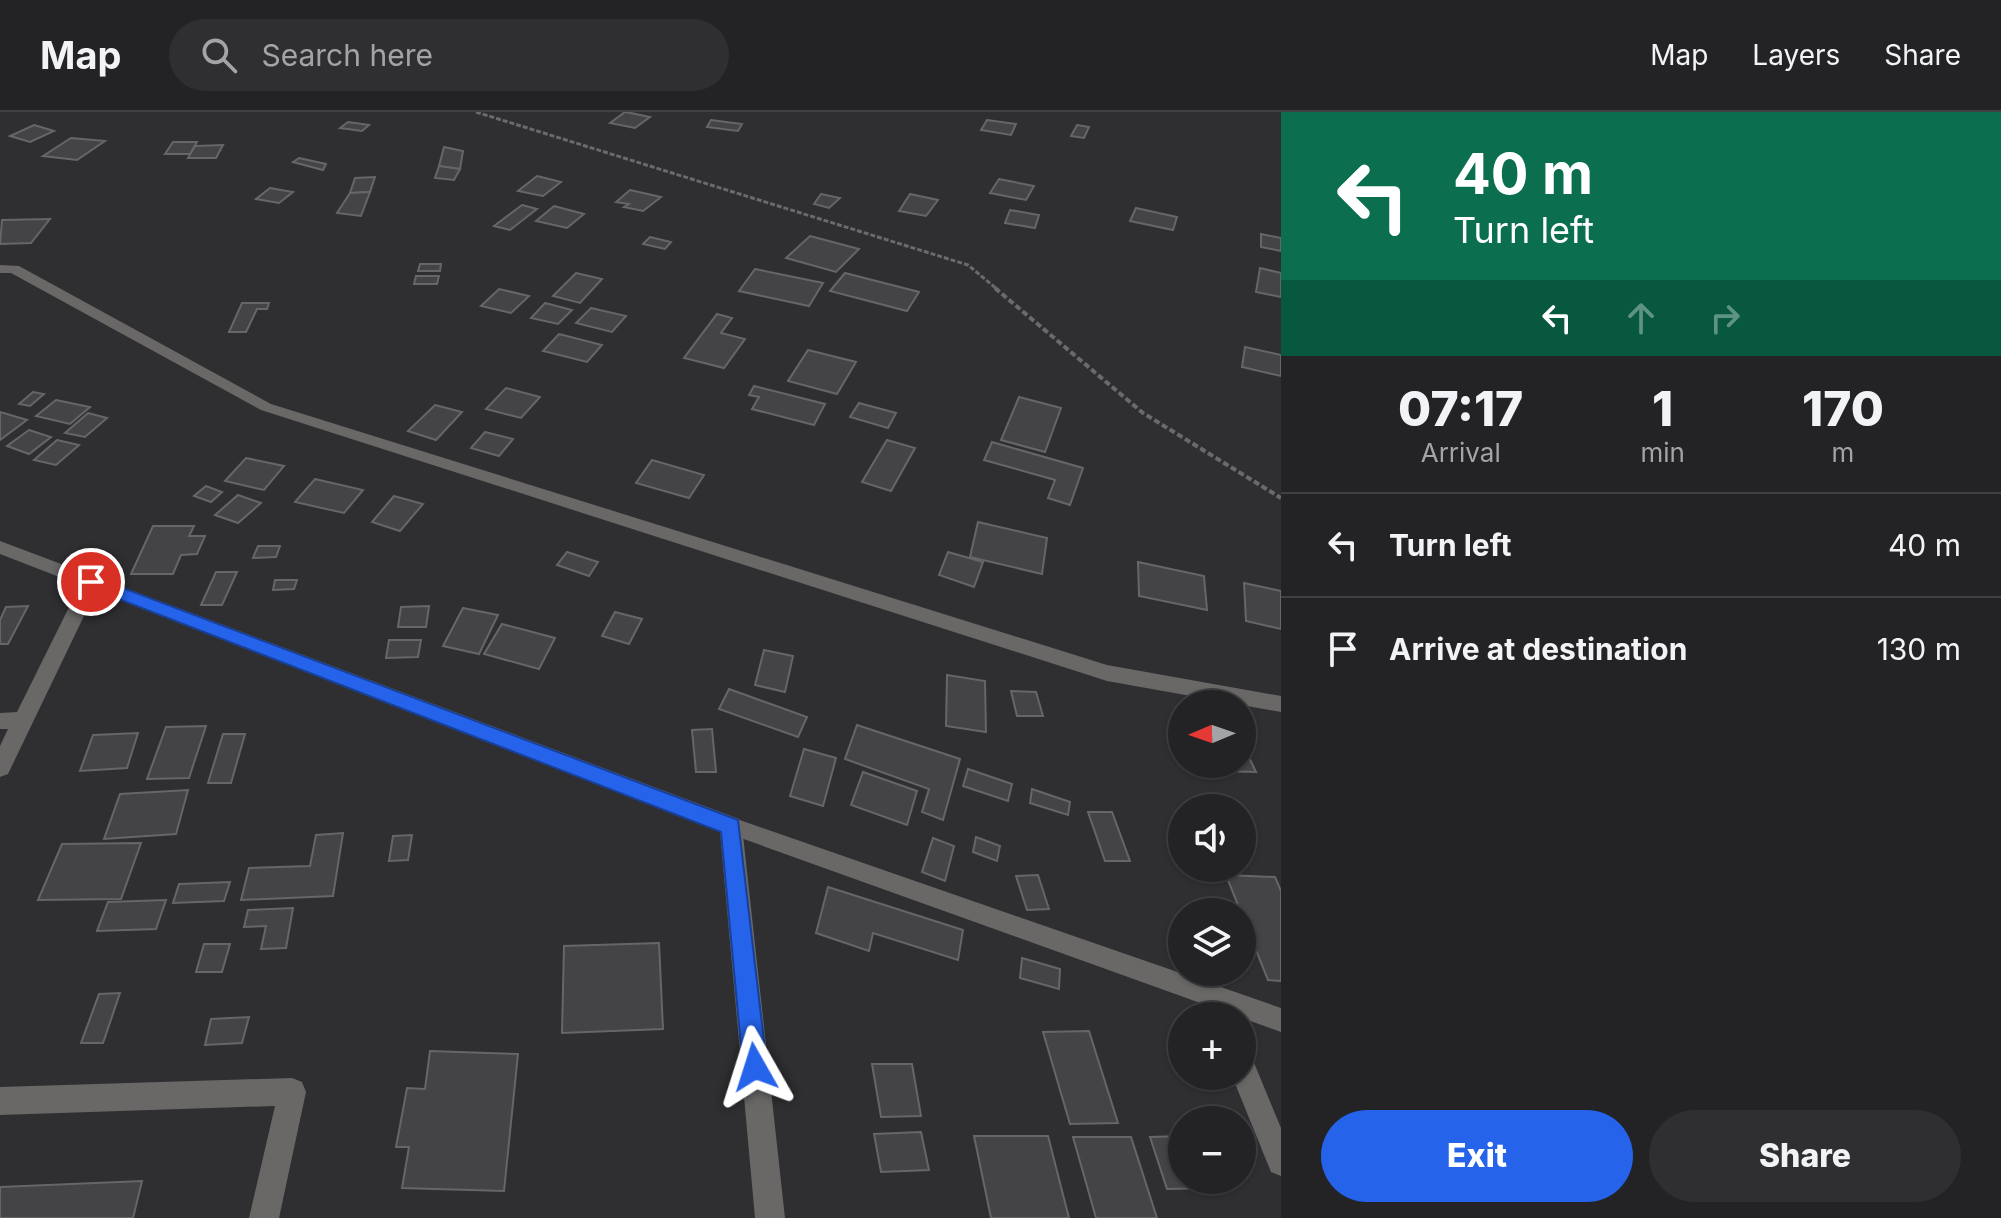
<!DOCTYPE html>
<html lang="en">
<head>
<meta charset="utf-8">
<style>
	body { margin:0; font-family:Inter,sans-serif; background:#2f2f32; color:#f1f3f6; height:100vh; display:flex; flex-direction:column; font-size:30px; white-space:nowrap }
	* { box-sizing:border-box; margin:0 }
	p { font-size:26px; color:#a3a4a7 }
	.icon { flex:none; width:44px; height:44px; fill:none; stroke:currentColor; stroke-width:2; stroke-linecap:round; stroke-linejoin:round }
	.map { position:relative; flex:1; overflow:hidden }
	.sheet { display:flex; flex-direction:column; background:#232225; width:720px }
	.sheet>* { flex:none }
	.hud { background:#0b6e4f; color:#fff; overflow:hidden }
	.needle { width:52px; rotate:268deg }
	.fabs { position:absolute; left:1168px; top:578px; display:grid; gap:16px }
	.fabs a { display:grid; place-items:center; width:88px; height:88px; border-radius:50%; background:#232225; box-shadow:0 2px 6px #0004,0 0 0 2px #403f42; font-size:40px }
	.pin { position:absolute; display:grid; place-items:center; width:68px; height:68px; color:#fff; margin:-34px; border:4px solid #fff; border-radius:50%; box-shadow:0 2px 8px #0007 }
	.me { position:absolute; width:88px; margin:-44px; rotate:354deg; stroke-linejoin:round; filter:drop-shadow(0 0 6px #0008) }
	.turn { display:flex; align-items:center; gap:28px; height:168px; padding:0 40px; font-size:36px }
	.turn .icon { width:104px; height:104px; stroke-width:2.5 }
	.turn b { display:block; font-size:56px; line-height:68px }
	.lanes { display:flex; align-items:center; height:76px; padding:0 40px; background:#0003; justify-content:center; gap:40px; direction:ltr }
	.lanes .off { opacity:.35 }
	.eta { display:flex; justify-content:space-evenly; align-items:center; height:136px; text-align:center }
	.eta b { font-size:48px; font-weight:800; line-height:56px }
	.action { display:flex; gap:16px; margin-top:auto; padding:16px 40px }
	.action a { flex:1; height:92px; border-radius:48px; background:#2563eb; color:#fff; font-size:32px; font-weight:800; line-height:92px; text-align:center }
	.action a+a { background:#2f2f32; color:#f1f3f6 }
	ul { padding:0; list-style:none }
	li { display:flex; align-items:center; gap:24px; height:104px; padding:0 40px; border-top:2px solid #403f42 }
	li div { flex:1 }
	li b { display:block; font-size:30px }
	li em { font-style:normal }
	header { display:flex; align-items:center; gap:48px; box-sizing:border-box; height:112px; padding:0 40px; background:#232225; border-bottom:2px solid #403f42 }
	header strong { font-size:38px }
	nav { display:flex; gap:44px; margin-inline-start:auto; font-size:28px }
	.search { width:560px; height:72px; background:#2f2f32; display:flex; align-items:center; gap:20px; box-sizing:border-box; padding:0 28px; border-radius:44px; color:#a3a4a7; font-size:30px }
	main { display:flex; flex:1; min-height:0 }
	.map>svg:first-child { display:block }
</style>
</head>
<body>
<header>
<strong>Map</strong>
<div class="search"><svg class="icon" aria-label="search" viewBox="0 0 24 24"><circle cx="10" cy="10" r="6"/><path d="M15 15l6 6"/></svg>Search here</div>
<nav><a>Map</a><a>Layers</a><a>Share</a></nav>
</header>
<main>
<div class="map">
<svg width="1281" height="1106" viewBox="0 0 1281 1106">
	<rect width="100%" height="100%" fill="#2f2e31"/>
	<!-- building -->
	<g fill="#444346" stroke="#666669" stroke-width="2">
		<path d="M625 0H626L650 5 635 16 610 11Z"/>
		<path d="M711 8 742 12 738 19 707 15Z"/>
		<path d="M987 8 1016 12 1011 23 981 18Z"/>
		<path d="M348 10 369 13 362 19 340 16Z"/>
		<path d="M34 13 54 19 30 30 10 24Z"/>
		<path d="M1077 13 1089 15 1084 26 1071 24Z"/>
		<path d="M71 26 105 29 77 48 43 44Z"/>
		<path d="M173 30H197L190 42H165Z"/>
		<path d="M223 33 216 46H188L195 34Z"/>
		<path d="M444 35 463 39 460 57 439 54Z"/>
		<path d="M299 46 326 52 323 58 293 50Z"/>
		<path d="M439 54 460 57 454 68 435 66Z"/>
		<path d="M537 64 561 70 543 84 518 79Z"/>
		<path d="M375 65 370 80 350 81 355 66Z"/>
		<path d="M999 67 1034 74 1026 88 990 81Z"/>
		<path d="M270 76 293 80 279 91 256 87Z"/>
		<path d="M630 78 661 85 643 99 624 95 629 92 616 90Z"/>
		<path d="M370 80 361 104 337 101 350 81Z"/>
		<path d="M821 82 840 86 829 96 814 92Z"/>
		<path d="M910 82 938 88 926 104 899 99Z"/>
		<path d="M522 93 537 97 510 118 494 114Z"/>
		<path d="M554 94 584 102 567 116 536 109Z"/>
		<path d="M1136 96 1177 105 1173 118 1130 109Z"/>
		<path d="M1010 98 1039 103 1035 116 1005 111Z"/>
		<path d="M50 107 31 131 0 132 2 108Z"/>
		<path d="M1261 122 1281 126V139L1261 135Z"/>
		<path d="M810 124 859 137 836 160 786 146Z"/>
		<path d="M650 125 671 130 665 137 643 132Z"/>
		<path d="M420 152H441L440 159H418Z"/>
		<path d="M1260 156 1281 161V185L1256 180Z"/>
		<path d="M755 157 823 171 809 194 739 179Z"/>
		<path d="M576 161 602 167 580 191 553 184Z"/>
		<path d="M845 161 919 180 907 199 830 179Z"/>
		<path d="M416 164H439L437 172H414Z"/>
		<path d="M499 177 529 184 511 201 481 194Z"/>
		<path d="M242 191H269L267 197H257L246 220H229Z"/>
		<path d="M545 191 572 198 558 212 531 206Z"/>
		<path d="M591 196 626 204 612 220 576 211Z"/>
		<path d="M717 202 732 206 721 221 745 227 724 256 684 246Z"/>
		<path d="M559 222 602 233 587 250 543 239Z"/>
		<path d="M1245 235 1281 243V264L1242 255Z"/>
		<path d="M808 238 856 250 837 282 788 269Z"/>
		<path d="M754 274 825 292 814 313 752 297 759 285 749 283Z"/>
		<path d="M506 276 540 285 521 306 486 297Z"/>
		<path d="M33 280 44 282 30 294 19 292Z"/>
		<path d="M1019 285 1061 296 1045 340 1001 328Z"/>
		<path d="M56 288 90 295 70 312 36 304Z"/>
		<path d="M859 291 896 301 888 316 850 305Z"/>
		<path d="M435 293 462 300 436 328 408 319Z"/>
		<path d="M0 300 27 308 0 328Z"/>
		<path d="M88 301 107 306 85 325 65 321Z"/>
		<path d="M29 318 51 325 29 342 7 334Z"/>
		<path d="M485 320 513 327 499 344 471 336Z"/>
		<path d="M57 328 79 333 56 353 34 348Z"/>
		<path d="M887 328 915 336 891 379 862 370Z"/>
		<path d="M992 330 1083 356 1070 393 1048 386 1055 368 984 348Z"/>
		<path d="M246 346 284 354 264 378 225 369Z"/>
		<path d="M652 348 704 363 689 386 636 371Z"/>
		<path d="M315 367 363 378 344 401 295 390Z"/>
		<path d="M206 374 222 380 211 390 194 384Z"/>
		<path d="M238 383 261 391 238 411 215 403Z"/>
		<path d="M394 384 423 392 400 419 372 410Z"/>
		<path d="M978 410 1047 426 1042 462 970 445Z"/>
		<path d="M153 414H194L189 424H205L197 442 181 443 173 462H131Z"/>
		<path d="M258 434H280L276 445 253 446Z"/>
		<path d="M567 440 598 450 589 464 557 453Z"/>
		<path d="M948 440 983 450 974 475 939 463Z"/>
		<path d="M1138 450 1204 464 1207 498 1139 484Z"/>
		<path d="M216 460H237L222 493H201Z"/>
		<path d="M275 468H297L294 477 273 478Z"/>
		<path d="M1244 471 1281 479V517L1246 509Z"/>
		<path d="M28 494 8 532H0V508L6 495Z"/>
		<path d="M429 494 426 515H398L401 495Z"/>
		<path d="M463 496 498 503 479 542 443 534Z"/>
		<path d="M615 500 642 507 629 532 602 524Z"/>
		<path d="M502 512 555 526 539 557 484 542Z"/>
		<path d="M389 528H421L418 545 386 546Z"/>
		<path d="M764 538 793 544 785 580 755 573Z"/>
		<path d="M947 563 985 569 986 620 946 614Z"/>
		<path d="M729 577 807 605 798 625 719 597Z"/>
		<path d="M1011 579 1036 580 1043 604H1017Z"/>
		<path d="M857 613 960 647 943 708 922 700 929 677 845 647Z"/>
		<path d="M206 614 189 666 147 667 166 615Z"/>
		<path d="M712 617 716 660H696L692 618Z"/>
		<path d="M138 621 127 656 80 659 93 623Z"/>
		<path d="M223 622H245L231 671H208Z"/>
		<path d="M804 637 836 646 823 694 790 684Z"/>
		<path d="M1242 639H1246L1256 660 1215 659 1212 652H1242Z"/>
		<path d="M968 657 1012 672 1008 689 963 674Z"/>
		<path d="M863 660 917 679 907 713 851 693Z"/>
		<path d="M1032 677 1070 690 1068 703 1030 691Z"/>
		<path d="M188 678 176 722 104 727 120 682Z"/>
		<path d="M1088 700H1112L1130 749H1105Z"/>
		<path d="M343 721 333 784 241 788 249 756 310 754 316 723Z"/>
		<path d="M412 723 408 748 389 749 393 724Z"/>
		<path d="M976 725 1000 734 997 749 973 740Z"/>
		<path d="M933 726 954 734 945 769 922 760Z"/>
		<path d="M141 731 121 787 38 788 62 732Z"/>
		<path d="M1038 763 1049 797 1027 798 1016 764Z"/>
		<path d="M1226 763 1275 765 1281 779V869L1268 868Z"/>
		<path d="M230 770 224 789 173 791 179 772Z"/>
		<path d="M828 775 963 818 958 848 873 821 869 839 816 821Z"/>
		<path d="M166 788 156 817 97 819 108 790Z"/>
		<path d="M293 796 286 836 261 837 266 814 244 815 248 798Z"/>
		<path d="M659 831 663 917 562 921 564 834Z"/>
		<path d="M204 832H230L222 860H196Z"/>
		<path d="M1022 846 1060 857 1059 877 1020 866Z"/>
		<path d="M120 881 103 931H81L99 882Z"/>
		<path d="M249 905 242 931 205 933 211 907Z"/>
		<path d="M1089 919 1118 1011 1070 1012 1043 920Z"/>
		<path d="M430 939 518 942 504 1079 402 1076 409 1035H396L407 976 425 977Z"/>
		<path d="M872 952H912L921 1004 881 1005Z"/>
		<path d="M921 1020 929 1058 881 1060 874 1022Z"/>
		<path d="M974 1024H1048L1069 1106H991Z"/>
		<path d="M1182 1024V1068H1211L1214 1076 1167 1077 1150 1025Z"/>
		<path d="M1073 1025H1131L1157 1106H1096Z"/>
		<path d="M142 1069 133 1106H0V1075Z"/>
	</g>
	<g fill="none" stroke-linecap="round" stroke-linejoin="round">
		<!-- path-far1 -->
		<path stroke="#6a696b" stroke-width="3" stroke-dasharray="5 2" stroke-linecap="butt" d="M476 0 968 153 998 178"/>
		<!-- path -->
		<path stroke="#6a696b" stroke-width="4" stroke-dasharray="6 3" stroke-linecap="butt" d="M995 176 1143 301 1281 386"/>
		<!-- service -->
		<path fill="#696867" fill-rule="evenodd" d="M731 705 1281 896V920L724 720 721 714 724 708Z"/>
		<!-- minor -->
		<g fill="#696867" fill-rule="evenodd">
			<path d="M0 153 19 154 271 292 1107 553 1281 584V600L1107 569 261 298 11 161H0Z"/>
			<path d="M0 429 739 707 742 714 785 1106H755L720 720 96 479 8 662 0 665V634L8 617H0V601L17 600 80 473 0 442Z"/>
			<path d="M1212 871 1221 875 1234 904H1208L1199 884 1203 875Z"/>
			<path d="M1242 942 1252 946 1281 1016V1064L1271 1060 1232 964H1242Z"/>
			<path d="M292 966 302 970 306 980 279 1106H249L275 994 0 1003V975Z"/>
		</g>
	</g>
	<!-- route -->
	<path fill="#2563eb" stroke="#184099" stroke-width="2" d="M91 464 738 708 767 955 764 964 755 968 746 964 743 955 721 720 85 474 82 470 85 466Z"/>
</svg>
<div class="fabs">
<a><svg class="needle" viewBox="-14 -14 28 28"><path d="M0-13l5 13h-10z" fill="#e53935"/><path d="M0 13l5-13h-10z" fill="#a3a4a7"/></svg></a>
<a><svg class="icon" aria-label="sound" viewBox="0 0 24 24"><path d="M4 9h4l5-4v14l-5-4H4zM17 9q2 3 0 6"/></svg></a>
<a><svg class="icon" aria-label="layers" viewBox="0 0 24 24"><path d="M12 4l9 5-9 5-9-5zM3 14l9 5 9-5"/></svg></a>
<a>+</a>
<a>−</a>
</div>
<div class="pin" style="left:91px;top:470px;background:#d93025"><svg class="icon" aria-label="arrive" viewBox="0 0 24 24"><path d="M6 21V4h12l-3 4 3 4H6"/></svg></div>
<svg class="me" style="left:755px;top:955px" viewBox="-20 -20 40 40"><path d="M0-17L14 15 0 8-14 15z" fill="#2563eb" stroke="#fff" stroke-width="4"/></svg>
</div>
<section class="sheet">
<div class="hud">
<div class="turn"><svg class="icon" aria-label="left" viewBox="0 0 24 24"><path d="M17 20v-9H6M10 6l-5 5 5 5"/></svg><div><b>40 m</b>Turn left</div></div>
<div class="lanes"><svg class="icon" aria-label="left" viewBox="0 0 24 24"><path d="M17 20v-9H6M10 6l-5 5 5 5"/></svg><svg class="icon off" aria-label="ahead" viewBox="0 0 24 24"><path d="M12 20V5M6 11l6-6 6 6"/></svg><svg class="icon off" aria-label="right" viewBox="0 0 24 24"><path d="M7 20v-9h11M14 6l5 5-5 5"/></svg></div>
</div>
<div class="eta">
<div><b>07:17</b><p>Arrival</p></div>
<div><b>1</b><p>min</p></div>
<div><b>170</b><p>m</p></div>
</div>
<ul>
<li><svg class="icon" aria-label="left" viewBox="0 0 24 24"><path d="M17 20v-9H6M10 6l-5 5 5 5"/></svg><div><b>Turn left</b></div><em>40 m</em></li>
<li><svg class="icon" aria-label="arrive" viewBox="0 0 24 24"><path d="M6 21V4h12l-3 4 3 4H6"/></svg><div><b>Arrive at destination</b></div><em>130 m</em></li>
</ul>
<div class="action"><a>Exit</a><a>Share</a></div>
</section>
</main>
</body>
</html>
